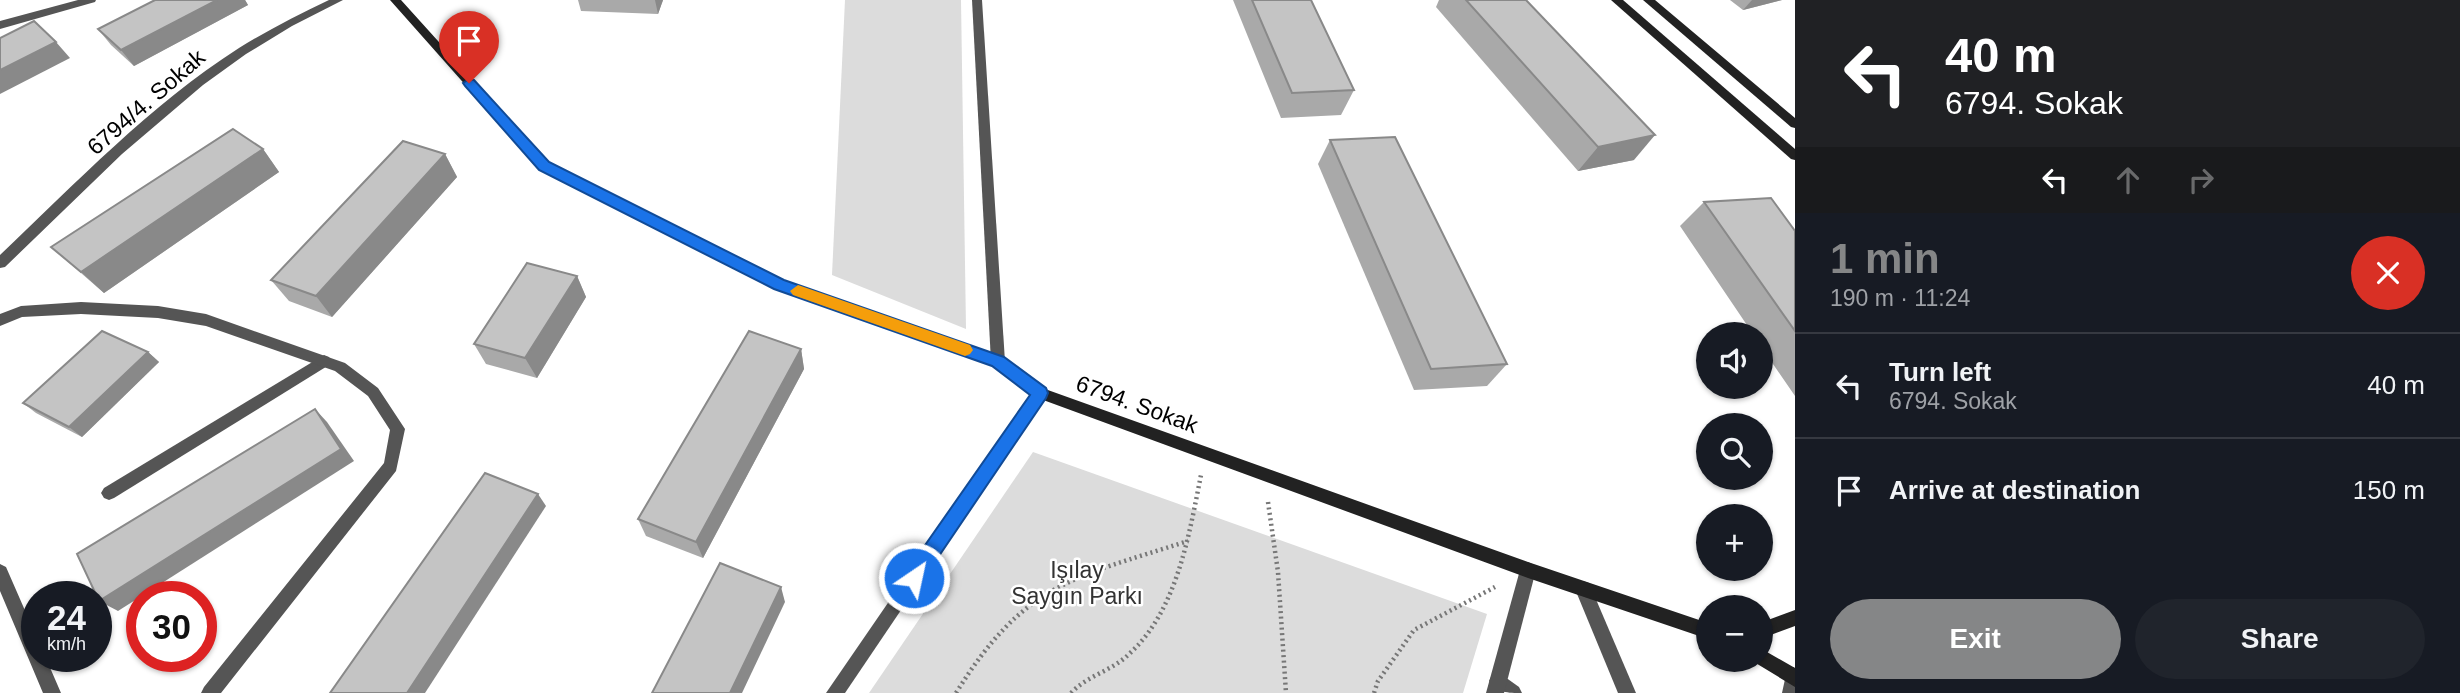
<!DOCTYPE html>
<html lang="en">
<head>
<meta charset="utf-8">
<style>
	body { margin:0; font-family:Helvetica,sans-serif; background:#20242c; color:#f1f3f6; height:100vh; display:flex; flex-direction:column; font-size:26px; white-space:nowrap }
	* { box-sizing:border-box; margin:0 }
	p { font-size:23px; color:#9ea1a6 }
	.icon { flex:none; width:38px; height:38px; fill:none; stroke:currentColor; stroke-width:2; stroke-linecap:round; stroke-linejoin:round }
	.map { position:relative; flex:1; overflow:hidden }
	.panel { display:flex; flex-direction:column; background:#171b24; width:665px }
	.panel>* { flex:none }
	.banner { background:#202124; color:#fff; overflow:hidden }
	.buttons { position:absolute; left:1696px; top:322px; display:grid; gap:14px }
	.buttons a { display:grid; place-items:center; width:77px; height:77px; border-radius:50%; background:#171b24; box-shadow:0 2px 5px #0004; font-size:35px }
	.speed { position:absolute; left:21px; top:581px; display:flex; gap:14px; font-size:35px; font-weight:700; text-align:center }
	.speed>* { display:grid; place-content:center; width:91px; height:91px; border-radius:50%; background:#171b24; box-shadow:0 2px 5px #0004; line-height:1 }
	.speed small { font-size:18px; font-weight:400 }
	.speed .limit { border:10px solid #d22; background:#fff; color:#111 }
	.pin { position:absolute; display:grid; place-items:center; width:60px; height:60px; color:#fff; margin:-72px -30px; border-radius:50% 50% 50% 0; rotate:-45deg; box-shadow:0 0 7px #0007 }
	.pin .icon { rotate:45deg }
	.me { position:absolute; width:77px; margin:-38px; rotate:34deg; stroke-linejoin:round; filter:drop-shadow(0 0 5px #0008) }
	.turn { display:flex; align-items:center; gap:24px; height:147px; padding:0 35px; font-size:32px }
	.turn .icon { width:91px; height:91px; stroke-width:2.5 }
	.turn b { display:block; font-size:49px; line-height:60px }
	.lanes { display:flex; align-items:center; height:66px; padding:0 35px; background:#0003; justify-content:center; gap:35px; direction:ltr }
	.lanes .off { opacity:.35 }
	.round { display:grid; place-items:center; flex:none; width:74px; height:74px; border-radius:37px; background:#20242c }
	.summary { display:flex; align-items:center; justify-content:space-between; height:119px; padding:0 35px }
	h1 { font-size:42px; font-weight:800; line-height:52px; color:#858687 }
	.primary-button { display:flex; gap:14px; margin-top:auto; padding:14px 35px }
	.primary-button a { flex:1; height:80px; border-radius:42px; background:#858687; color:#fff; font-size:28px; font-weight:800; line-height:80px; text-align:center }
	.primary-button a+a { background:#20242c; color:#f1f3f6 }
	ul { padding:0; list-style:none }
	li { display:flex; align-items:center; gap:21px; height:105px; padding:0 35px; border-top:2px solid #363941 }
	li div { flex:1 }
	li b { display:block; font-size:26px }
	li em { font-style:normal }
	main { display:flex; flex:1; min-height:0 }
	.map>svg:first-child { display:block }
</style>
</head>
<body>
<main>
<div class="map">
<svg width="1795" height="693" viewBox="0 0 1795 693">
	<rect width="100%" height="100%" fill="#fff"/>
	<!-- green -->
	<g fill="#dcdcdc">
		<path d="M845 0H961L966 329 832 275Z"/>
		<path d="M1033 452 1487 614 1463 693H869Z"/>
	</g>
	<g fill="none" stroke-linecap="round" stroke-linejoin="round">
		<!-- path -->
		<g stroke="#777" stroke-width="4.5" stroke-dasharray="2 3.5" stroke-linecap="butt">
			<path d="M1268 502 1278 572 1286 693"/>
			<path d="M956 693C1024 583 1073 578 1188 541"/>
			<path d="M1071 693C1088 675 1112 671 1129 654 1177 611 1189 535 1201 475"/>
			<path d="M1374 693 1378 681 1414 630 1495 587"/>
		</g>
		<!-- lane -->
		<g fill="#555" fill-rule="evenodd">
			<path d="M324 355 329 357 331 361 329 365 114 498 109 500 104 498 101 493 104 488Z"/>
			<path d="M1793 667 1795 668V693H1782L1787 670Z"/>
			<path d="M1498 672 1519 687 1522 693C1508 693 1496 693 1489 681L1492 675Z"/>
		</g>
		<!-- street -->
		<g fill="#555" fill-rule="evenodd">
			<path d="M78 0H96L95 2 0 29V21Z"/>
			<path d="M329 0H343L292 26 246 54 203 85 122 154 5 267 0 268V255C76 183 150 105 239 48 268 30 298 15 329 0Z"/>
			<path d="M972 0H982L1005 362 1003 366H993L991 362Z"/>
			<path d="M81 302 158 306 206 314 345 363 378 388 405 429 396 471 221 693H201L204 687 384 463 390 430 368 396 335 371 206 326 158 318 81 314 22 317 0 326V314L21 306Z"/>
			<path d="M1040 387 1045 389 1047 393 1045 397 845 693H826L1035 389Z"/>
			<path d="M1528 562 1534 565 1536 570 1504 693H1486L1520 570 1522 565Z"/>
			<path d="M0 564 6 567 37 638V656H45L61 693H43L0 591Z"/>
			<path d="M1583 581 1589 583 1636 693H1618L1575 589 1577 583Z"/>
		</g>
		<!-- secondary -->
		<g fill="#222" fill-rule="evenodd">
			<path d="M390 0H401L548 163 784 280 1003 358 1045 389 1528 562 1708 623V639L1528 578 1035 397 993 366 774 288 540 169Z"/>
			<path d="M1611 0H1623L1795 149V160L1791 159Z"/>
			<path d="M1643 0H1655L1795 118V128L1791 127Z"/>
			<path d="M1795 610V626L1760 639V623Z"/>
			<path d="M1760 648 1795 668V687L1754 662 1753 660H1760Z"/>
		</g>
	</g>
	<!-- wall -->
	<g fill="#a9a9a9">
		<path d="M155 0H245L248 5 134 66 111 45 98 29Z"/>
		<path d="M578 0H663L658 14 581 11Z"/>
		<path d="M1233 0H1311L1354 90 1341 115 1281 118Z"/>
		<path d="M1439 0H1526L1634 160 1578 171 1436 7Z"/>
		<path d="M1730 0H1782L1743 10Z"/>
		<path d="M1330 140 1507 364 1487 386 1414 390 1318 164Z"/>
		<path d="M263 149 279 172 104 293 51 247Z"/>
		<path d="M445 154 457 177 332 317 289 301 271 280Z"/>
		<path d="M1704 202 1795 231V396L1760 345V334H1753L1680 226Z"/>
		<path d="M577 276 586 297 537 378 486 364 474 344Z"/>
		<path d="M801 349 804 369 703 558 646 536 638 519Z"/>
		<path d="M148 352 159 362 82 437 36 413 23 403Z"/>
	</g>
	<!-- shaded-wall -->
	<g fill="#898989">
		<path d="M217 0H245L248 5 134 66 121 50Z"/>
		<path d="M655 0H663L658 14Z"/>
		<path d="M1752 0H1782L1743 10Z"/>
		<path d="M56 42 70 58 0 94V70Z"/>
		<path d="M1655 135 1634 160 1578 171 1598 147Z"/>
		<path d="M263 149 279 172 104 293 81 272Z"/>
		<path d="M445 154 457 177 332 317 316 296Z"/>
		<path d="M577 276 586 297 537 378 525 358Z"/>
		<path d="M801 349 804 369 703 558 696 542Z"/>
		<path d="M148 352 159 362 82 437 69 427Z"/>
		<path d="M315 409 327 422 354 461 118 611 99 601Z"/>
		<path d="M538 494 546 506 425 693H407Z"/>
		<path d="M781 587 785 602 742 693H730Z"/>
	</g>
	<!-- building -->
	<g fill="#c4c4c4" stroke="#898989" stroke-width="2">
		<path d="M155 0H217L121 50 98 29Z"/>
		<path d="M1252 0H1311L1354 90 1292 93Z"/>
		<path d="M1466 0H1526L1655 135 1598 147Z"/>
		<path d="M34 21 56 42 0 70V38Z"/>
		<path d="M233 129 263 149 81 272 51 247Z"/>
		<path d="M1395 137 1507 364 1431 369 1330 140Z"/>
		<path d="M403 141 445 154 316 296 271 280Z"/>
		<path d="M1771 198 1795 231V331L1704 202Z"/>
		<path d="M527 263 577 276 525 358 474 344Z"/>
		<path d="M102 331 148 352 69 427 23 403Z"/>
		<path d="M749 331 801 349 696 542 638 519Z"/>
		<path d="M315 409 341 449 99 601 77 554Z"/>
		<path d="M485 473 538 494 407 693H330Z"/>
		<path d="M720 563 781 587 730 693H652Z"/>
	</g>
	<!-- route -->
	<path fill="#1a73e8" stroke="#114b97" stroke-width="2" d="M469 79 474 80 549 162 784 280 1004 357 1046 388 1048 393 1046 398 920 584 914 587 907 584 904 578 907 571 1030 395 992 366 774 289 539 170 465 86 463 83Z"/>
	<!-- slow -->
	<path fill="#f59e0b" d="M798 285 970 345 973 350 970 354 965 356 793 295 790 291Z"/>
	<g text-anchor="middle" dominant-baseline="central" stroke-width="5" stroke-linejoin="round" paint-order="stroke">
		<!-- street labels -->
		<g font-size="23" fill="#000" stroke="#fff">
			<text transform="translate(146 102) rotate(-41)">6794/4. Sokak</text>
			<text transform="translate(1137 404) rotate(20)">6794. Sokak</text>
		</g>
		<!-- park labels -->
		<g font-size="23" fill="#333" stroke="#fff">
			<text x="1077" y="570">Işılay<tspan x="1077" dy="26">Saygın Parkı</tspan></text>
		</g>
	</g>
</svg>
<div class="buttons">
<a><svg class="icon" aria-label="sound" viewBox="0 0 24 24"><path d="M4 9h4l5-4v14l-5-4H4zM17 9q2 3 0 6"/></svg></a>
<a><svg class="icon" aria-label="search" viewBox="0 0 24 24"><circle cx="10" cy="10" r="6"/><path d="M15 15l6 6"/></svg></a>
<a>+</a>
<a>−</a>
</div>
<div class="speed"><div>24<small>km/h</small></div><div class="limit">30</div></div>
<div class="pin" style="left:469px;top:83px;background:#d93025"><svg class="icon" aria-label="arrive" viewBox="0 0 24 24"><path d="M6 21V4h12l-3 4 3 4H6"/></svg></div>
<svg class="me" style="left:914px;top:578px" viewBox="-20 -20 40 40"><circle r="17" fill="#1a73e8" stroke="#fff" stroke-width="3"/><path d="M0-11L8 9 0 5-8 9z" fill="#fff"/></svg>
</div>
<section class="panel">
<div class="banner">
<div class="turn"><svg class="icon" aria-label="left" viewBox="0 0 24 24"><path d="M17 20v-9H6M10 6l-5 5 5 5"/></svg><div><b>40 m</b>6794. Sokak</div></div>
<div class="lanes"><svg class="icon" aria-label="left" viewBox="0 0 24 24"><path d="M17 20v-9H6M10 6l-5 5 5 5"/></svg><svg class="icon off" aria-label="ahead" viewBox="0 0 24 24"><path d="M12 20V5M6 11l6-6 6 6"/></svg><svg class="icon off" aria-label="right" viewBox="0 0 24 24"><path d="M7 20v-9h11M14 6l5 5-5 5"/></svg></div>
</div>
<div class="summary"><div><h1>1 min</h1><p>190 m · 11:24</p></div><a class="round" style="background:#d93025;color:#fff"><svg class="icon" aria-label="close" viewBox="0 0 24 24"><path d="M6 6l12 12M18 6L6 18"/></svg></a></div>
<ul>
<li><svg class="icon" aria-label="left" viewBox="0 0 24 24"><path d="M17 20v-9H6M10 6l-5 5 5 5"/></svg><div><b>Turn left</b><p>6794. Sokak</p></div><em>40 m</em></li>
<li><svg class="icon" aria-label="arrive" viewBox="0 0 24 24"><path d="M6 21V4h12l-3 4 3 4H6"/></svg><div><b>Arrive at destination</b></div><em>150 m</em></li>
</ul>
<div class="primary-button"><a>Exit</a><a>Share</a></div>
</section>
</main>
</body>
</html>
